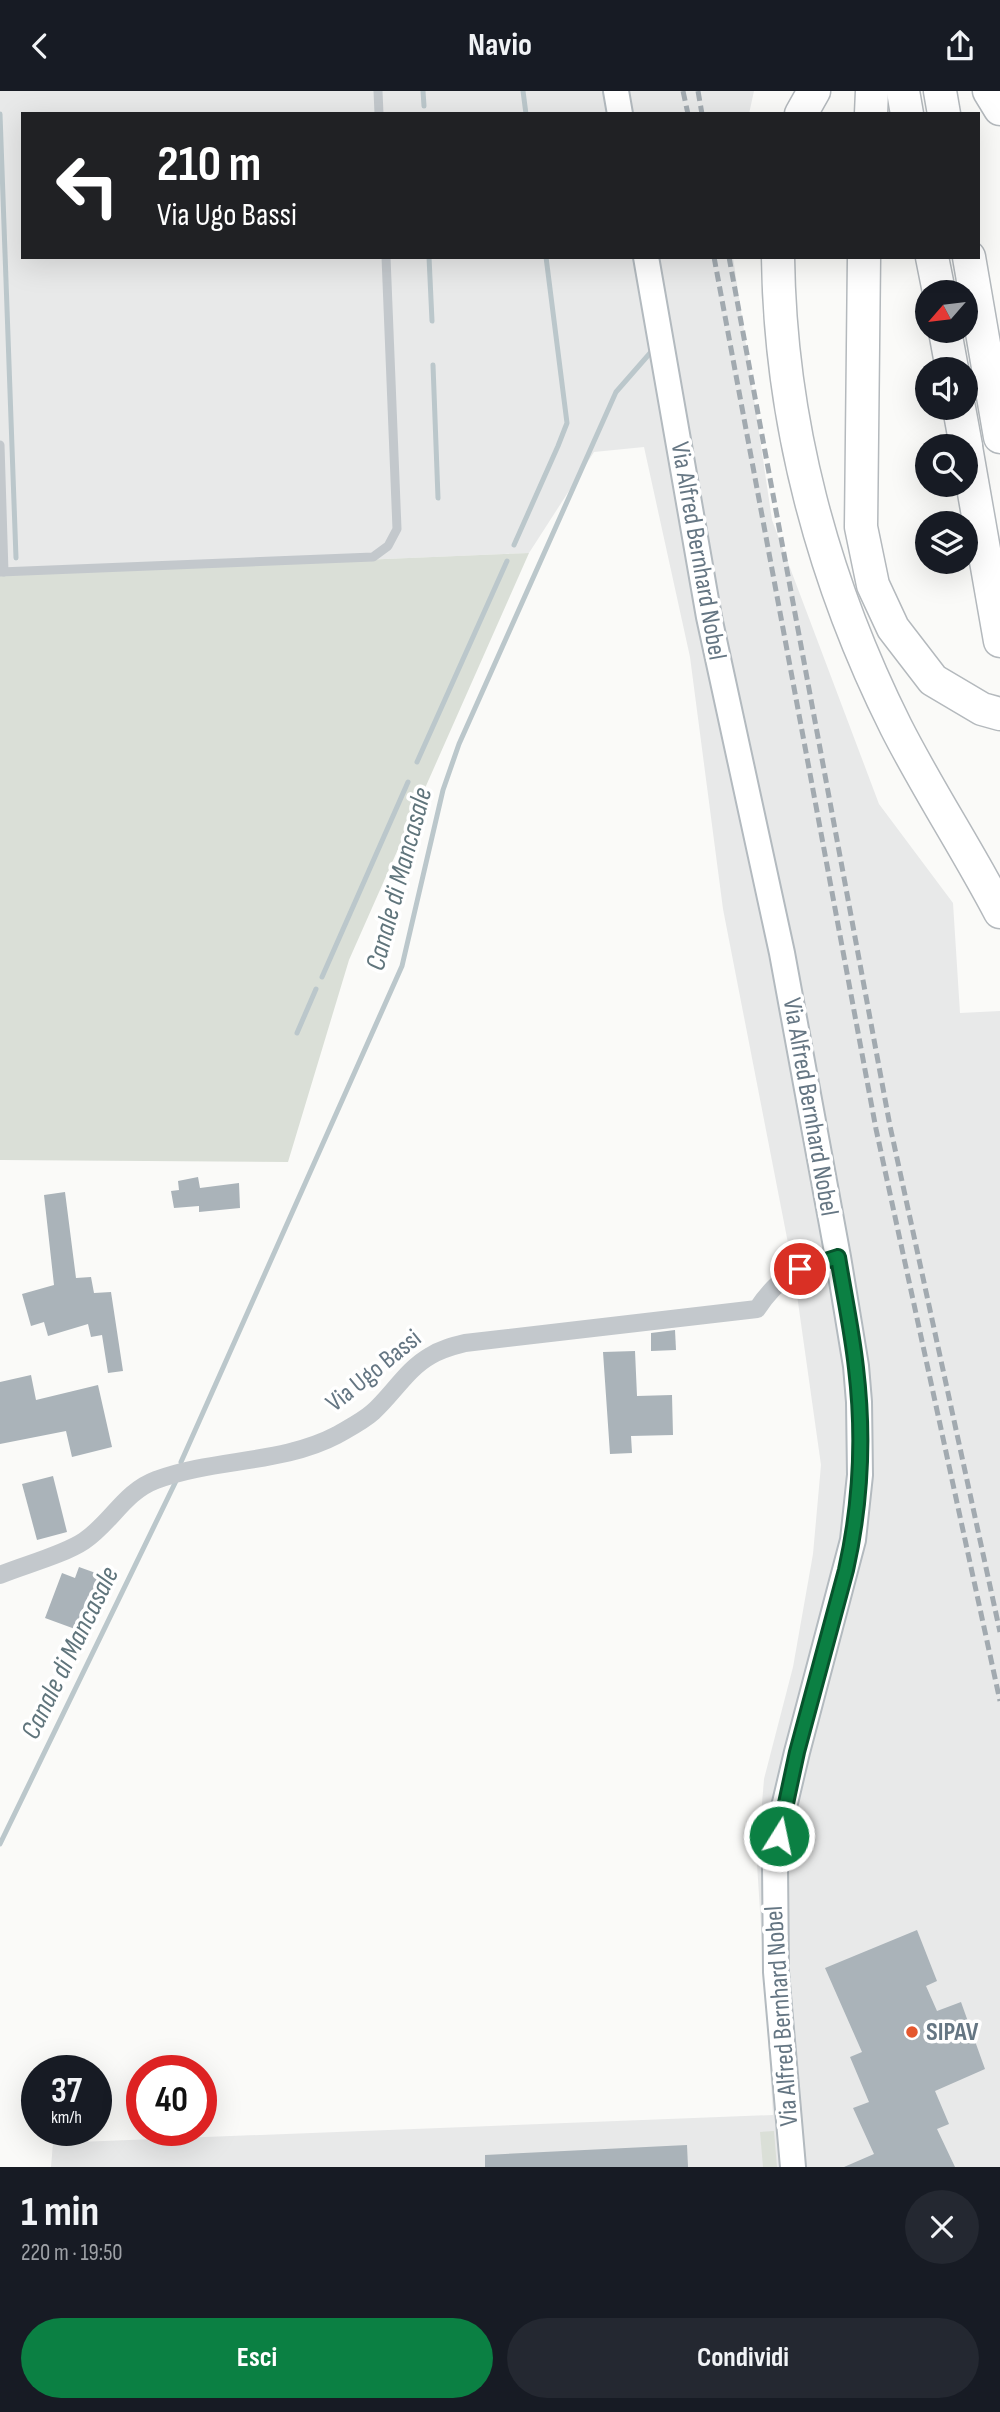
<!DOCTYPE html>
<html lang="it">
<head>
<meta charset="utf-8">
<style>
	body { margin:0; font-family:"Sofia Sans Condensed",sans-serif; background:#242831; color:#f1f3f6; height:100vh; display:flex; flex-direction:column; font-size:26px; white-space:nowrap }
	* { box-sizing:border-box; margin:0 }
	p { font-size:23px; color:#9ea1a6 }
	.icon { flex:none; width:38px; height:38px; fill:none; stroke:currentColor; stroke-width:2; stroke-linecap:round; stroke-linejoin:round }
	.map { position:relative; height:2076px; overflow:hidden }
	.drawer { display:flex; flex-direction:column; background:#171b24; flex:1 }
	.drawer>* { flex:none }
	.top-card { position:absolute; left:21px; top:21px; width:959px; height:147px; border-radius:0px; box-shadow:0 7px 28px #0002; background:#202124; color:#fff; overflow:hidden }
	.needle { width:46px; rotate:242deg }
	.tools { position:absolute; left:915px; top:189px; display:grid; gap:14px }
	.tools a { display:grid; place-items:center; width:63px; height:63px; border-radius:50%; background:#171b24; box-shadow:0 7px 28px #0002; font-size:35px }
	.speed { position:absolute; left:21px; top:1964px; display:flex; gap:14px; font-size:35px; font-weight:700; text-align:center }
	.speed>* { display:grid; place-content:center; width:91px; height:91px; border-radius:50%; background:#171b24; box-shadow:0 7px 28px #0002; line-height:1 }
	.speed small { font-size:18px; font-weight:400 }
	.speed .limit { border:10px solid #d22; background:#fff; color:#111 }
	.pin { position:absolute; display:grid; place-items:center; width:60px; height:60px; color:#fff; margin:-30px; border:4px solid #fff; border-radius:50%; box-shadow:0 2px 7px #0007 }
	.me { position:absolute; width:77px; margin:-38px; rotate:10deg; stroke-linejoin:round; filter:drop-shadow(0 0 5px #0008) }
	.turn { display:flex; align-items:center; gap:24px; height:147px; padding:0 21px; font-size:32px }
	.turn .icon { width:91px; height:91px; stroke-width:2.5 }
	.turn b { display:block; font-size:49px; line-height:60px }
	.round { display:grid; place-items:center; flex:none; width:74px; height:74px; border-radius:37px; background:#242831 }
	.summary { display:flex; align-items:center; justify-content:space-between; height:119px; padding:0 21px }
	h1 { font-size:42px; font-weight:700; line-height:52px }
	.button { display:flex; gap:14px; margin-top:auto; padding:14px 21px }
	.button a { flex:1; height:80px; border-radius:42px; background:#0b8043; color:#fff; font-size:28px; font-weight:700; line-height:80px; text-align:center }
	.button a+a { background:#242831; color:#f1f3f6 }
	header { display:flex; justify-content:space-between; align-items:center; height:91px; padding:0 21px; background:#171b24; font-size:32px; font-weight:700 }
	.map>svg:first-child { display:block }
</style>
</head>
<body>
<header><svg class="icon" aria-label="back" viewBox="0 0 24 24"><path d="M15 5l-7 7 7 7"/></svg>Navio<svg class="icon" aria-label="share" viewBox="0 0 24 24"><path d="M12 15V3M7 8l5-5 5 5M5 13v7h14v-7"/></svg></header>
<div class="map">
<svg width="1000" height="2076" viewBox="0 0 1000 2076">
	<rect width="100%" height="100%" fill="#fafaf8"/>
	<!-- built -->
	<path fill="#e8e9e9" d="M0 0H754L749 23H23V166H733L772 429 879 713 953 812 960 922 1000 920V2076H51L53 2052 773 2024 757 1773 764 1688 793 1576 813 1463 821 1374 794 1183 723 818 690 566 644 356 594 361 529 462 0 484Z"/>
	<!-- green -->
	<g fill="#dadfd7">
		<path d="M529 462 349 869 288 1071 0 1069V484Z"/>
		<path d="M774 2040 777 2076H763L760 2041Z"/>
	</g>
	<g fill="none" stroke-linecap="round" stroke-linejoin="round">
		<!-- stream -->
		<g stroke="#bbc7cb" stroke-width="5">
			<path d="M423 0 424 15"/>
			<path d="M523 0 526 23"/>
			<path d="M0 23 16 467"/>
			<path d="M429 166 432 230"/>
			<path d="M433 274 438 407"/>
			<path d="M514 454 558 355 567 332 546 166"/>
			<path d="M417 671 507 470"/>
			<path d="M322 886 408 691"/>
			<path d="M297 942 316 898"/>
			<path d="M181 1371 402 875 443 699 459 653 616 301 651 261"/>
			<path d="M0 1753 177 1388"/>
		</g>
	</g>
	<!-- building -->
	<g fill="#aab3b9">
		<path d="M198 1086 200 1097 239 1092 240 1117 199 1121V1115L174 1117 171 1100 179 1099 178 1090Z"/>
		<path d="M65 1101 76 1187 91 1186 94 1202 111 1201 123 1280 108 1282 102 1244 91 1246 88 1233 48 1245 44 1231 31 1235 22 1203 54 1194 44 1104Z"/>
		<path d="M675 1239 676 1259 651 1260V1242Z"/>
		<path d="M635 1260 637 1305 672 1304 673 1344 631 1345 632 1362 610 1363 603 1261Z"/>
		<path d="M31 1284 36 1309 98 1294 112 1356 72 1366 66 1340 0 1353V1291Z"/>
		<path d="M53 1385 67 1441 37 1449 22 1393Z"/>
		<path d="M79 1476 104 1485 95 1508 88 1505 75 1538 45 1527 62 1482 75 1487Z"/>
		<path d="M917 1839 937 1890 926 1895 937 1920 961 1911 985 1978 935 2000 949 2033 937 2038 955 2076H844L874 2063 853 2017 869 2011 850 1966 862 1961 825 1877Z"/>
		<path d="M687 2054 688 2076H485V2064Z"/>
	</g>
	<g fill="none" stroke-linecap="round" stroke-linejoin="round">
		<defs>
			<g id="secondary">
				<path d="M616 0 620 23"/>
				<path d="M646 166 709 526 782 862 838 1166 856 1275 859 1311 860 1384 853 1449 797 1661 784 1716 775 1774 776 1881 793 2076"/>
			</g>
			<g id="highway">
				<path d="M903 0 907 23"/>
				<path d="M940 0 944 23"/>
				<path d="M989 0 1000 18"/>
				<path d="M801 23 814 0"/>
				<path d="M871 23 872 0"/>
				<path d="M778 166C780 330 823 490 896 636 928 699 967 758 1000 821"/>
				<path d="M864 166 861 436 873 494 893 537 933 589 982 618 1000 623"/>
				<path d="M932 166 939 201"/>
				<path d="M969 166 1000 346"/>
				<path d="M945 240 952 278"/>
				<path d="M959 317 966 355"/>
				<path d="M966 356 1000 550"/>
			</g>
		</defs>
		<!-- secondary casing -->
		<use href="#secondary" stroke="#b3babf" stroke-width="28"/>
		<!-- highway casing -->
		<use href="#highway" stroke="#b4b9bd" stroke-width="35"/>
		<!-- lane -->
		<g stroke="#c3c8cc" stroke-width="9">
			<path d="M378 0 379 23"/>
			<path d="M0 354 4 481"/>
			<path d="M0 481 373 466 388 455 397 438 386 166"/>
		</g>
		<!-- street -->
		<path stroke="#c3c8cc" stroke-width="18" d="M0 1484C24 1474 63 1464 84 1450 112 1431 124 1401 156 1389 215 1367 282 1373 337 1344 349 1337 363 1330 373 1321 393 1303 407 1278 430 1265 441 1258 453 1255 465 1252L757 1218C781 1182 798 1178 838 1166"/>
		<!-- secondary -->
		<use href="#secondary" stroke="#fff" stroke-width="24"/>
		<!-- highway -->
		<use href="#highway" stroke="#fff" stroke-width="32"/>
		<!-- rail -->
		<g stroke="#a2aab0" stroke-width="5" stroke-dasharray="10 5" stroke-linecap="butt">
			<path d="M683 0 688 23"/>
			<path d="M698 0 702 23"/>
			<path d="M714 166 876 1038 1000 1610"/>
			<path d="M729 166 890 1035 1000 1541"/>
		</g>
	</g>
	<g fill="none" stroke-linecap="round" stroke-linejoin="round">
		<defs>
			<path id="route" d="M779 1745 797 1661 846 1479C861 1412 864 1344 856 1277 852 1240 844 1203 838 1166L800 1178"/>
		</defs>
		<!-- route casing -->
		<use href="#route" stroke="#07532c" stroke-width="18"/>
		<!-- route -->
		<use href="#route" stroke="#0b8043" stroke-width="12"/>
	</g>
	<!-- markers -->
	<circle fill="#e4572e" stroke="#fff" stroke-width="2.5" cx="912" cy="1941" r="7"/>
	<g text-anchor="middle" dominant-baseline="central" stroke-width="7" stroke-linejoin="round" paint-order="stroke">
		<!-- street labels -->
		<g font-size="26" fill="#657683" stroke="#fff">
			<text transform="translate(698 460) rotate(80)">Via Alfred Bernhard Nobel</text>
			<text transform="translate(810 1016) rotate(80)">Via Alfred Bernhard Nobel</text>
			<text transform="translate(374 1280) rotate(-39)">Via Ugo Bassi</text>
			<text transform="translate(782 1925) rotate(-94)">Via Alfred Bernhard Nobel</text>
		</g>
		<!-- poi labels -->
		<g font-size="26" font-weight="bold" fill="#657683" stroke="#fff" text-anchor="start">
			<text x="926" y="1941">SIPAV</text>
		</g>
		<!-- water labels -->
		<g font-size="28" font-style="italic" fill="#60757c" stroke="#fff">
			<text transform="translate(399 788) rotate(-75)">Canale di Mancasale</text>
			<text transform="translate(70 1562) rotate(-64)">Canale di Mancasale</text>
		</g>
	</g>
</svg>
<div class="tools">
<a><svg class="needle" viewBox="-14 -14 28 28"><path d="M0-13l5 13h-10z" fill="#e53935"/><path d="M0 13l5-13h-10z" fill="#9ea1a6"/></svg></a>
<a><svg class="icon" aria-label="sound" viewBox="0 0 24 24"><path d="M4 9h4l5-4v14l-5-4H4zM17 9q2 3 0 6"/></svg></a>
<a><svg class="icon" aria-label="search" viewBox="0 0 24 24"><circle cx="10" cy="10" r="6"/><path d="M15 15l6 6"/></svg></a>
<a><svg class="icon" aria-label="layers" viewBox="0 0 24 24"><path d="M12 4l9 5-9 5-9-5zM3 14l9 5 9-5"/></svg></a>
</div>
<div class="speed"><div>37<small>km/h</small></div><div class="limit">40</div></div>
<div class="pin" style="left:800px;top:1178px;background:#d93025"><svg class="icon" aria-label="arrive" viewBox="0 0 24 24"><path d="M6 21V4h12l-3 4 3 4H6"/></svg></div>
<svg class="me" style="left:779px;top:1745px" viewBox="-20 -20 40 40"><circle r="17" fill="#0b8043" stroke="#fff" stroke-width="3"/><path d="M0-11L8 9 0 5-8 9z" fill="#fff"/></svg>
<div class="top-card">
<div class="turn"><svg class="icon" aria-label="left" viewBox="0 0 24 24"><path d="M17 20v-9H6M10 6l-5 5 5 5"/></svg><div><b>210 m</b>Via Ugo Bassi</div></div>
</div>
</div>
<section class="drawer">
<div class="summary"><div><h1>1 min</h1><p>220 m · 19:50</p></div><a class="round"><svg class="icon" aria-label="close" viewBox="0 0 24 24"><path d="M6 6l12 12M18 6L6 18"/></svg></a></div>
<div class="button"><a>Esci</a><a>Condividi</a></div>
</section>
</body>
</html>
